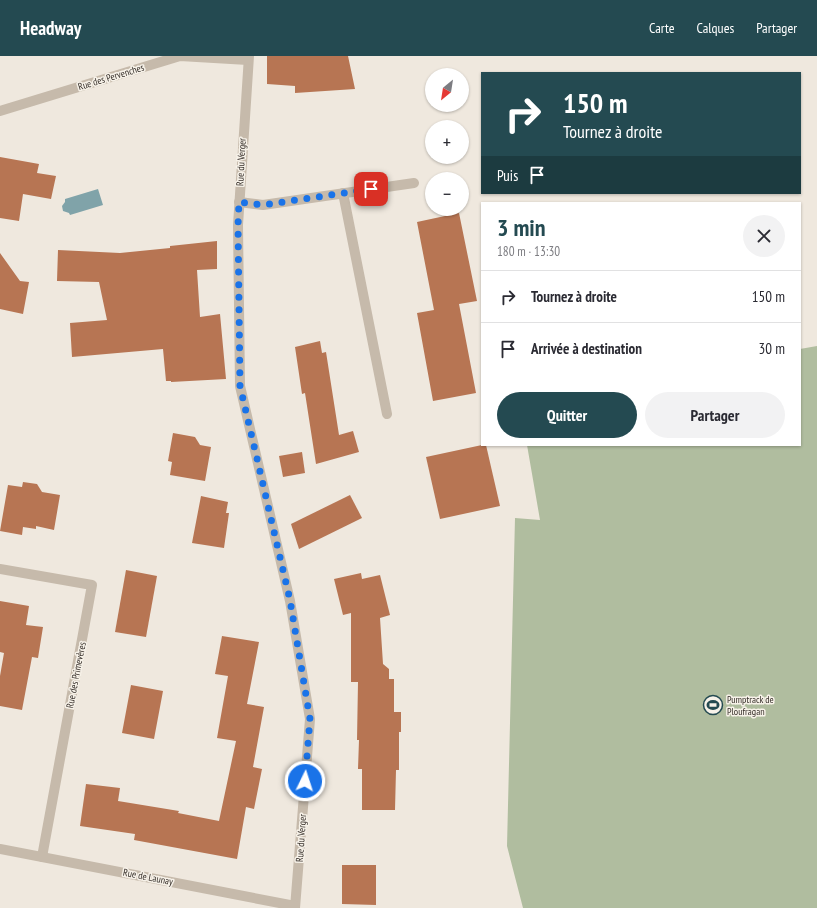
<!DOCTYPE html>
<html lang="fr">
<head>
<meta charset="utf-8">
<style>
	body { margin:0; font-family:"PT Sans Narrow",sans-serif; background:#f2f2f3; color:#2b2b33; height:100vh; display:flex; flex-direction:column; font-size:15px; white-space:nowrap }
	* { box-sizing:border-box; margin:0 }
	p { font-size:13px; color:#7c7c81 }
	.icon { flex:none; width:22px; height:22px; fill:none; stroke:currentColor; stroke-width:2; stroke-linecap:round; stroke-linejoin:round }
	.map { position:relative; flex:1; overflow:hidden }
	.panel { position:absolute; left:481px; top:146px; width:320px; height:244px; display:flex; flex-direction:column; background:#fff; border-radius:0px; box-shadow:0 1px 3px #0004 }
	.panel>* { flex:none }
	.hud { position:absolute; left:481px; top:16px; width:320px; height:122px; border-radius:0px; box-shadow:0 1px 3px #0004; background:#244a51; color:#fff; overflow:hidden }
	.needle { width:26px; rotate:210deg }
	.tools { position:absolute; left:425px; top:12px; display:grid; gap:8px }
	.tools a { display:grid; place-items:center; width:44px; height:44px; border-radius:50%; background:#fff; box-shadow:0 1px 3px #0004; font-size:20px }
	.pin { position:absolute; display:grid; place-items:center; width:34px; height:34px; color:#fff; margin:-17px; border-radius:8px; box-shadow:0 2px 6px #0006 }
	.me { position:absolute; width:44px; margin:-22px; rotate:4deg; stroke-linejoin:round; filter:drop-shadow(0 0 3px #0008) }
	.turn { display:flex; align-items:center; gap:14px; height:84px; padding:0 16px; font-size:18px }
	.turn .icon { width:52px; height:52px; stroke-width:2.5 }
	.turn b { display:block; font-size:28px; line-height:34px }
	.then { display:flex; align-items:center; height:38px; padding:0 16px; background:#0003; gap:8px; font-size:15px }
	.round { display:grid; place-items:center; flex:none; width:42px; height:42px; border-radius:21px; background:#f2f2f3 }
	.headline { display:flex; align-items:center; justify-content:space-between; height:68px; padding:0 16px }
	h1 { font-size:24px; font-weight:600; line-height:30px; color:#244a51 }
	.button { display:flex; gap:8px; margin-top:auto; padding:8px 16px }
	.button a { flex:1; height:46px; border-radius:24px; background:#244a51; color:#fff; font-size:16px; font-weight:600; line-height:46px; text-align:center }
	.button a+a { background:#f2f2f3; color:#2b2b33 }
	ul { padding:0; list-style:none }
	li { display:flex; align-items:center; gap:12px; height:52px; padding:0 16px; border-top:1px solid #e1e1e2 }
	li div { flex:1 }
	li b { display:block; font-size:15px }
	li em { font-style:normal }
	header { display:flex; align-items:center; gap:24px; box-sizing:border-box; height:56px; padding:0 20px; background:#244a51; color:#fff }
	header strong { font-size:19px }
	nav { display:flex; gap:22px; margin-inline-start:auto; font-size:14px }
	.map>svg:first-child { display:block }
</style>
</head>
<body>
<header>
<strong>Headway</strong>
<nav><a>Carte</a><a>Calques</a><a>Partager</a></nav>
</header>
<div class="map">
<svg width="817" height="852" viewBox="0 0 817 852">
	<rect width="100%" height="100%" fill="#efe8de"/>
	<!-- green -->
	<path fill="#b0bd9f" d="M817 290V852H523L507 790 515 462 540 464 527 389H800V293Z"/>
	<!-- water -->
	<path fill="#80a3a9" d="M98 133 103 149 70 159 69 157 63 155 62 150 65 146V143Z"/>
	<!-- building -->
	<g fill="#b77553">
		<path d="M267 0H348L355 33 295 37V30L267 28Z"/>
		<path d="M0 101 39 108 37 117 56 120 51 143 23 138 19 165 0 162Z"/>
		<path d="M459 157 477 245 459 248 476 337 433 345 417 257 434 254 417 166Z"/>
		<path d="M217 185V213L197 214 200 261 220 258 226 323 171 326V325H166L163 293 72 301 70 267 107 264 99 226 57 225 58 194 120 197 170 192V190Z"/>
		<path d="M0 197 20 225 29 226 23 258 0 253Z"/>
		<path d="M320 285 322 297 326 296 339 379 353 375 359 396 316 408 305 337 302 338 295 291Z"/>
		<path d="M173 377 195 381 200 389 211 391 205 425 170 419 172 406 168 405Z"/>
		<path d="M482 389H486L500 450 440 463 426 401Z"/>
		<path d="M302 396 305 417 283 421 279 400Z"/>
		<path d="M23 426 37 428 42 436 60 439 54 474 36 470V473L23 471 22 479 0 475 8 429 22 431Z"/>
		<path d="M350 439 362 462 299 493 291 468Z"/>
		<path d="M201 440 228 446 226 457H229L224 492 192 487Z"/>
		<path d="M126 514 157 520 146 581 115 576Z"/>
		<path d="M361 517 362 523 380 519 390 559 380 562 383 608 389 613V623H394V656H401V676H399V714H396L395 754H362V713H358L359 684H357L358 626H351V557L343 559 334 523Z"/>
		<path d="M0 545 29 550 26 569 43 571 38 602 32 601 22 654 0 650V620L4 597 0 596Z"/>
		<path d="M222 580 259 586 247 648 264 651 253 711 262 713 254 753 246 751 237 803 134 784 135 778 80 770 86 728 120 732 118 745 179 755 178 757 219 765 236 685 217 682 228 620 215 618Z"/>
		<path d="M131 629 163 635 154 683 122 677Z"/>
		<path d="M342 809H376V849L342 848Z"/>
	</g>
	<g fill="none" stroke-linecap="round" stroke-linejoin="round">
		<!-- minor -->
		<g stroke="#c6baab" stroke-width="10">
			<path d="M249 0 238 169 240 330 290 545 310 663 295 852"/>
			<path d="M0 55 180 0 248 4"/>
			<path d="M343 137 387 358"/>
			<path d="M239 146 263 149 414 127"/>
			<path d="M0 513 92 529 42 801"/>
			<path d="M0 793 295 850"/>
		</g>
	</g>
	<g fill="none" stroke-linecap="round" stroke-linejoin="round">
		<!-- route -->
		<path stroke="#1a73e8" stroke-width="7" stroke-dasharray="0 12.6" d="M305 725 310 663 290 544 240 330 238 169 239 146 263 149 371 133"/>
	</g>
	<!-- icons -->
	<defs>
		<symbol id="stadium-ring" viewBox="-11 -11 22 22"><circle r="9.5" fill="#f7f2e9" stroke="#244a51" stroke-width="1.5"/><path d="M0-5a6.5 5 0 1 0 0 10a6.5 5 0 1 0 0-10ZM-3.5-1.8h7v3.6h-7Z" fill="#244a51"/></symbol>
	</defs>
	<g fill-rule="evenodd">
		<use href="#stadium-ring" x="702" y="638" width="22" height="22"/>
	</g>
	<g text-anchor="middle" dominant-baseline="central" stroke-width="3" stroke-linejoin="round" paint-order="stroke">
		<!-- street labels -->
		<g font-size="10" fill="#352e29" stroke="#f7f2e9">
			<text transform="translate(111 21) rotate(-17)">Rue des Pervenches</text>
			<text transform="translate(241 106) rotate(-87)">Rue du Verger</text>
			<text transform="translate(76 619) rotate(-79)">Rue des Primevères</text>
			<text transform="translate(301 782) rotate(-86)">Rue du Verger</text>
			<text transform="translate(148 821) rotate(11)">Rue de Launay</text>
		</g>
		<!-- poi labels -->
		<g font-size="10" fill="#352e29" stroke="#f7f2e9" text-anchor="start">
			<text x="727" y="643">Pumptrack de<tspan x="727" dy="12">Ploufragan</tspan></text>
		</g>
	</g>
</svg>
<div class="tools">
<a><svg class="needle" viewBox="-14 -14 28 28"><path d="M0-13l5 13h-10z" fill="#e53935"/><path d="M0 13l5-13h-10z" fill="#7c7c81"/></svg></a>
<a>+</a>
<a>−</a>
</div>
<div class="pin" style="left:371px;top:133px;background:#d93025"><svg class="icon" aria-label="arrive" viewBox="0 0 24 24"><path d="M6 21V4h12l-3 4 3 4H6"/></svg></div>
<svg class="me" style="left:305px;top:725px" viewBox="-20 -20 40 40"><circle r="17" fill="#1a73e8" stroke="#fff" stroke-width="3"/><path d="M0-11L8 9 0 5-8 9z" fill="#fff"/></svg>
<div class="hud">
<div class="turn"><svg class="icon" aria-label="right" viewBox="0 0 24 24"><path d="M7 20v-9h11M14 6l5 5-5 5"/></svg><div><b>150 m</b>Tournez à droite</div></div>
<div class="then">Puis<svg class="icon" aria-label="arrive" viewBox="0 0 24 24"><path d="M6 21V4h12l-3 4 3 4H6"/></svg></div>
</div>
<section class="panel">
<div class="headline"><div><h1>3 min</h1><p>180 m · 13:30</p></div><a class="round"><svg class="icon" aria-label="close" viewBox="0 0 24 24"><path d="M6 6l12 12M18 6L6 18"/></svg></a></div>
<ul>
<li><svg class="icon" aria-label="right" viewBox="0 0 24 24"><path d="M7 20v-9h11M14 6l5 5-5 5"/></svg><div><b>Tournez à droite</b></div><em>150 m</em></li>
<li><svg class="icon" aria-label="arrive" viewBox="0 0 24 24"><path d="M6 21V4h12l-3 4 3 4H6"/></svg><div><b>Arrivée à destination</b></div><em>30 m</em></li>
</ul>
<div class="button"><a>Quitter</a><a>Partager</a></div>
</section>
</div>
</body>
</html>
